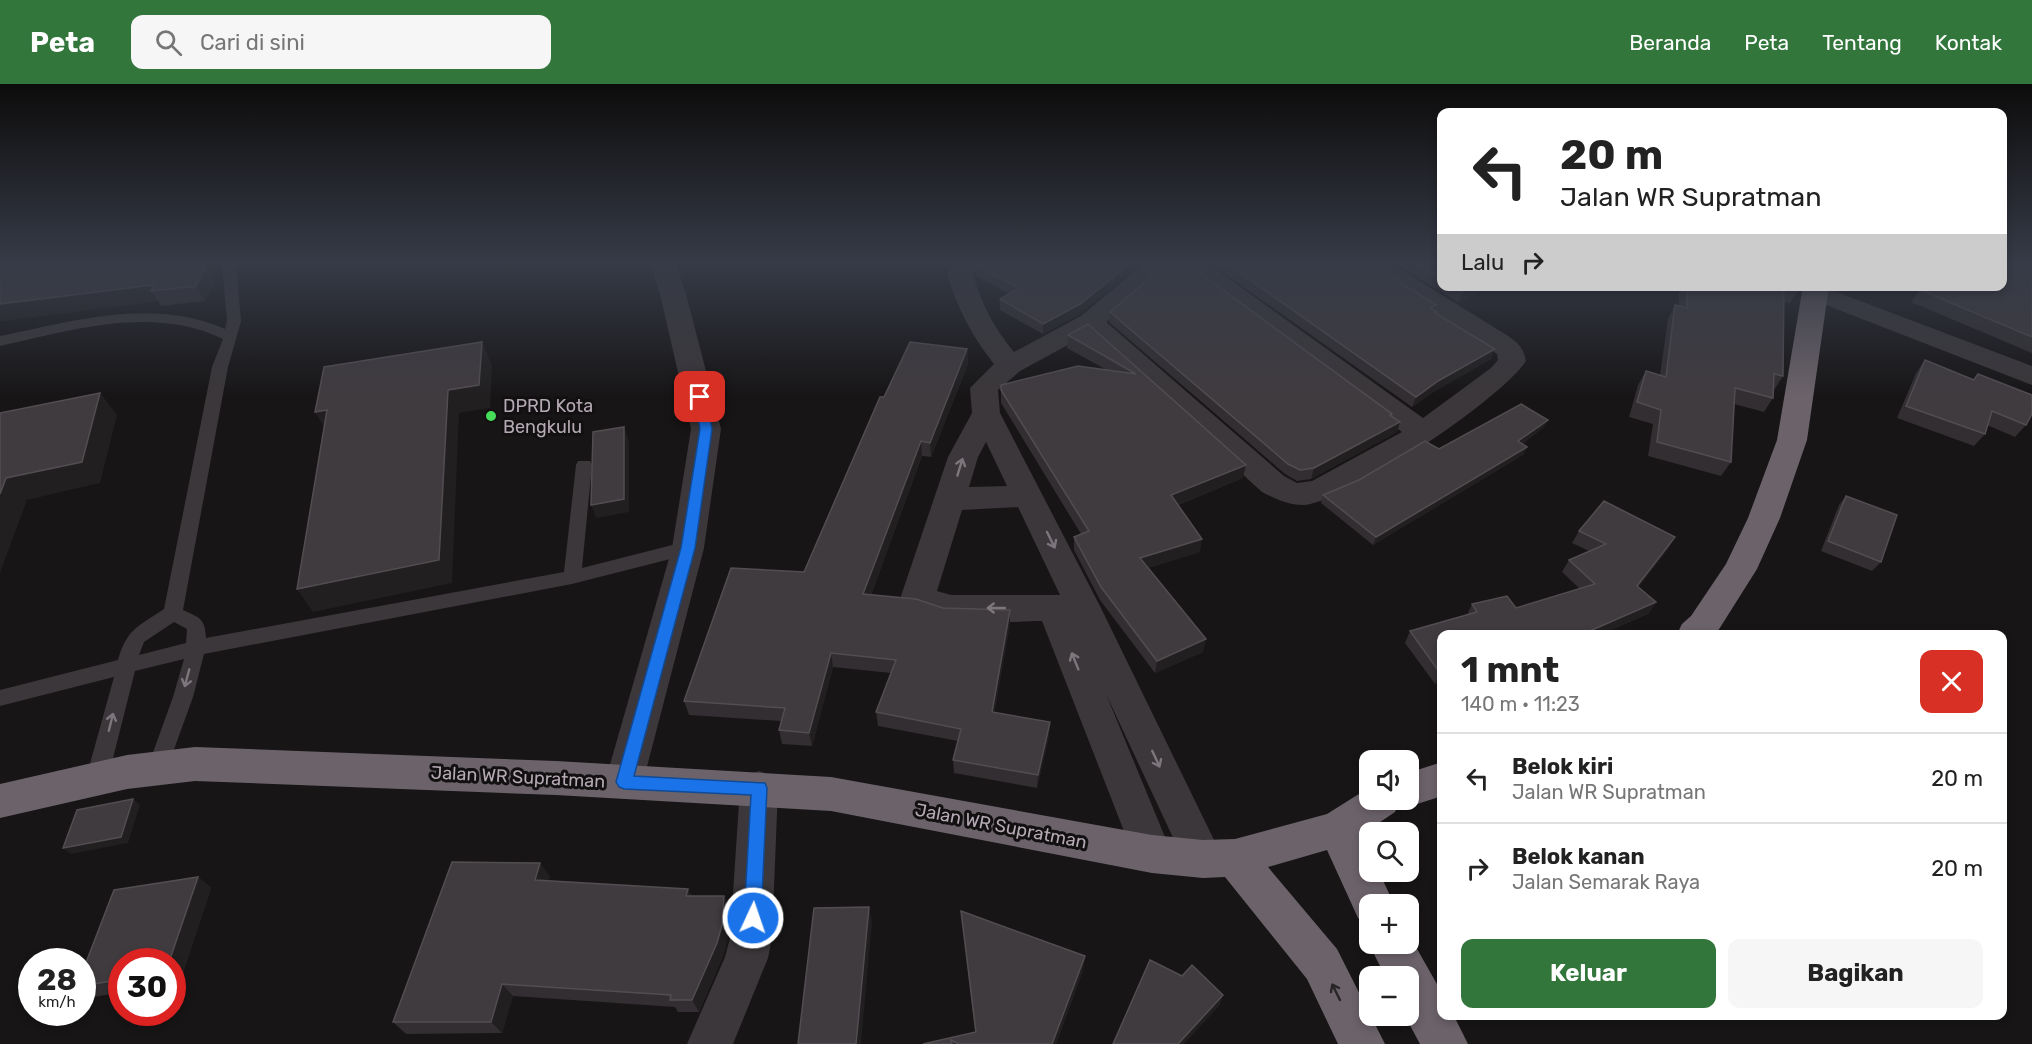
<!DOCTYPE html>
<html lang="id">
<head>
<meta charset="utf-8">
<style>
	body { margin:0; font-family:Rubik,sans-serif; background:#f6f6f6; color:#222; height:100vh; display:flex; flex-direction:column; font-size:22px; white-space:nowrap }
	* { box-sizing:border-box; margin:0 }
	p { font-size:20px; color:#767676 }
	.icon { flex:none; width:33px; height:33px; fill:none; stroke:currentColor; stroke-width:2; stroke-linecap:round; stroke-linejoin:round }
	.map { position:relative; flex:1; overflow:hidden }
	.sheet { position:absolute; left:1437px; top:546px; width:570px; height:390px; display:flex; flex-direction:column; background:#fff; border-radius:12px; box-shadow:0 3px 9px #0003 }
	.sheet>* { flex:none }
	.hud { position:absolute; left:1437px; top:24px; width:570px; height:183px; border-radius:12px; box-shadow:0 3px 9px #0003; background:#fff; color:#222; overflow:hidden }
	.tools { position:absolute; left:1359px; top:666px; display:grid; gap:12px }
	.tools a { display:grid; place-items:center; width:60px; height:60px; border-radius:12px; background:#fff; box-shadow:0 3px 9px #0003; font-size:30px }
	.speed { position:absolute; left:18px; top:864px; display:flex; gap:12px; font-size:30px; font-weight:700; text-align:center }
	.speed>* { display:grid; place-content:center; width:78px; height:78px; border-radius:50%; background:#fff; box-shadow:0 3px 9px #0003; line-height:1 }
	.speed small { font-size:15px; font-weight:400 }
	.speed .limit { border:9px solid #d22; background:#fff; color:#111 }
	.pin { position:absolute; display:grid; place-items:center; width:51px; height:51px; color:#fff; margin:-26px; border-radius:12px; box-shadow:0 3px 9px #0006 }
	.me { position:absolute; width:66px; margin:-33px; rotate:3deg; stroke-linejoin:round; filter:drop-shadow(0 0 4px #0008) }
	.turn { display:flex; align-items:center; gap:21px; height:126px; padding:0 24px; font-size:27px }
	.turn .icon { width:78px; height:78px; stroke-width:2.5 }
	.turn b { display:block; font-size:42px; line-height:51px }
	.then { display:flex; align-items:center; height:57px; padding:0 24px; background:#0003; gap:12px; font-size:22px }
	.round { display:grid; place-items:center; flex:none; width:63px; height:63px; border-radius:12px; background:#f6f6f6 }
	.overview { display:flex; align-items:center; justify-content:space-between; height:102px; padding:0 24px }
	h1 { font-size:36px; font-weight:700; line-height:45px }
	.button { display:flex; gap:12px; margin-top:auto; padding:12px 24px }
	.button a { flex:1; height:69px; border-radius:12px; background:#33763c; color:#fff; font-size:24px; font-weight:700; line-height:69px; text-align:center }
	.button a+a { background:#f6f6f6; color:#222 }
	ul { padding:0; list-style:none }
	li { display:flex; align-items:center; gap:18px; height:90px; padding:0 24px; border-top:2px solid #e0e0e0 }
	li div { flex:1 }
	li b { display:block; font-size:22px }
	li em { font-style:normal }
	header { display:flex; align-items:center; gap:36px; box-sizing:border-box; height:84px; padding:0 30px; background:#33763c; color:#fff }
	header strong { font-size:28px }
	nav { display:flex; gap:33px; margin-inline-start:auto; font-size:21px }
	.search { width:420px; height:54px; background:#f6f6f6; display:flex; align-items:center; gap:15px; box-sizing:border-box; padding:0 21px; border-radius:12px; color:#767676; font-size:22px }
	.map>svg:first-child { display:block }
</style>
</head>
<body>
<header>
<strong>Peta</strong>
<div class="search"><svg class="icon" aria-label="search" viewBox="0 0 24 24"><circle cx="10" cy="10" r="6"/><path d="M15 15l6 6"/></svg>Cari di sini</div>
<nav><a>Beranda</a><a>Peta</a><a>Tentang</a><a>Kontak</a></nav>
</header>
<div class="map">
<svg width="2032" height="960" viewBox="0 0 2032 960">
	<rect width="100%" height="100%" fill="#171516"/>
	<g fill="none" stroke-linecap="round" stroke-linejoin="round">
		<!-- lane -->
		<path fill="#3b373a" fill-rule="evenodd" d="M222 179H236L241 237 228 283 183 526C200 534 205 534 206 554L564 488 576 381 578 377H590L592 381 582 484 688 457 694 459 697 464 694 469 572 500 204 570 193 613 167 685 164 691 157 694 150 691 147 685 173 613 184 575 135 587 108 694 104 700 97 703 90 700 86 694 114 593 0 622V606L118 576C127 544 139 542 164 525L212 283 223 255C153 221 72 246 0 262V252C73 237 154 213 225 245L227 237ZM174 538 187 545 186 559 139 571 144 558Z"/>
		<!-- street -->
		<g fill="#3b373a" fill-rule="evenodd">
			<path d="M650 179H676L686 210 721 345 704 464 643 698 638 710 624 715 610 710 605 698 672 464 691 345 660 210Z"/>
			<path d="M956 179H981L973 190C981 219 994 244 1014 268L1081 232 1145 179H1172L1169 184 1106 238 1284 392 1297 399 1312 397 1402 348 1182 184 1179 179H1207L1423 334 1491 284 1498 276 1497 270 1364 184 1361 179H1390L1505 250C1517 258 1523 262 1526 277 1499 317 1352 415 1305 421 1290 422 1275 415 1262 408L1088 250 1020 287 998 306 1000 329 1101 524 1217 762 1223 775 1217 788 1203 794 1189 788 1106 610 1172 770 1166 783 1152 789 1138 783 1042 537C1005 537 921 549 901 512L948 373 972 329 970 304 994 280C972 252 957 224 947 190ZM986 358 1007 402 969 403 978 373ZM1018 423 1060 511H951L937 507 962 426Z"/>
			<path d="M1812 202 1826 204 2032 282V301L1808 214 1804 209 1808 204Z"/>
			<path d="M759 687 773 692 778 704 772 854 768 874 733 960H687L725 873 730 854 740 704 745 692Z"/>
		</g>
		<!-- highway -->
		<g fill="#6c636a" fill-rule="evenodd">
			<path d="M1803 202H1829L1807 356 1780 434 1757 485 1716 550H1677L1682 540 1691 532 1726 480 1748 434 1777 356Z"/>
			<path d="M195 663 556 677 831 693 1152 751 1203 756 1235 755 1327 730 1370 703V716H1408V689L1442 678V712L1408 723 1399 720 1395 728 1361 751 1370 769V788H1379L1394 820H1370V839L1358 834 1327 766 1268 783 1337 865 1385 960H1338L1307 895 1225 793 1203 794 1152 789 831 727 556 711 195 697 127 705 0 734V700L127 671Z"/>
			<path d="M1408 849 1442 909V932H1454L1468 960H1420L1405 932H1408V892H1385L1369 860H1408Z"/>
		</g>
	</g>
	<!-- wall -->
	<g fill="#322e31">
		<path d="M0 179H205L216 197 205 217 161 222 158 217 0 237Z"/>
		<path d="M1210 179H1370L1437 228 1436 229 1491 275 1435 307 1412 323Z"/>
		<path d="M1394 179H1442V202H1479L1477 209 1458 218Z"/>
		<path d="M2032 179V269L1911 218 1920 206Z"/>
		<path d="M976 182 1080 230 1043 250 1000 226V215L1010 210 976 192Z"/>
		<path d="M1679 202H1799V205L1790 219 1784 218 1783 292 1774 306 1773 314 1764 328 1734 320 1731 378 1721 392 1648 372 1653 340 1629 333 1638 301 1646 287 1660 291 1668 235 1675 221 1679 222Z"/>
		<path d="M1110 228 1392 330 1391 332 1400 338 1397 348 1311 395 1297 397 1285 390 1109 238Z"/>
		<path d="M1088 240 1243 394 1178 421 1200 468 1148 484 1203 568 1155 589 1100 516 1074 466V453L1081 450 1001 319V301L1105 285 1067 264 1068 251Z"/>
		<path d="M967 265 968 280 931 373 922 372 871 511 943 524 1010 540 994 629 1049 652 1037 704 954 689 953 676 958 657 878 642 876 628 891 589 833 583 812 662 782 660 779 646 781 637 689 631 684 617 804 488 884 313Z"/>
		<path d="M1925 276 1973 295 1978 290 2026 341 2015 353 1987 341 1985 350 1974 362 1897 334 1916 289Z"/>
		<path d="M1544 343 1522 360 1527 363 1523 371 1373 461 1321 419 1323 411 1439 365Z"/>
		<path d="M1846 412 1881 478 1872 487 1821 467 1839 421Z"/>
		<path d="M1579 447 1668 465 1638 503 1656 518 1648 530 1602 550H1442V599L1435 600 1405 559 1410 547 1467 531 1472 520 1516 524 1580 505 1562 488 1569 476 1589 467 1572 459Z"/>
		<path d="M550 792 548 797 688 805 692 812H724L730 825 728 854 723 872 699 928H678L675 923 513 912 502 949 406 950 393 938Z"/>
		<path d="M198 793 211 804 180 898 172 900V878H122V908L94 913 82 906V889Z"/>
		<path d="M961 827 1085 872 1083 886 1056 960H923L975 948Z"/>
	</g>
	<!-- shaded-wall -->
	<g fill="#211f20">
		<path d="M204 179H205L216 197 205 217 196 202Z"/>
		<path d="M1131 179H1142L1080 230 1043 250V240Z"/>
		<path d="M154 201 151 207 158 217 0 237V220Z"/>
		<path d="M1473 202H1479L1477 209 1458 218 1462 208Z"/>
		<path d="M482 258 492 281 490 324 459 329 452 499 313 528 297 505 448 306Z"/>
		<path d="M967 265 968 280 931 373 930 359Z"/>
		<path d="M1495 265 1491 275 1435 307 1412 323 1416 313 1438 297Z"/>
		<path d="M100 309 117 331 100 399 27 416 0 489V410L6 394Z"/>
		<path d="M327 326 329 351 315 328Z"/>
		<path d="M1548 336 1544 343 1514 365 1518 357Z"/>
		<path d="M1400 338 1397 348 1311 395 1314 384Z"/>
		<path d="M624 343 629 357V428L596 434 591 421Z"/>
		<path d="M921 357 922 372 866 524 863 510Z"/>
		<path d="M1527 363 1523 371 1373 461 1376 453Z"/>
		<path d="M1246 381 1243 394 1169 424 1171 411Z"/>
		<path d="M1675 453 1668 465 1630 514 1637 502Z"/>
		<path d="M1202 455 1200 468 1138 487 1140 474Z"/>
		<path d="M1656 518 1648 530 1602 550H1583Z"/>
		<path d="M1010 526V540L992 642V628Z"/>
		<path d="M1206 555 1203 568 1155 589 1157 577Z"/>
		<path d="M831 569 833 583 812 662 809 649Z"/>
		<path d="M1442 588V599L1435 600 1440 589Z"/>
		<path d="M1050 638 1049 652 1037 704 1038 691Z"/>
		<path d="M133 715 140 721 128 759 71 770 63 764Z"/>
		<path d="M540 779 550 792 544 809 535 796Z"/>
		<path d="M198 793 211 804 180 898 172 893V878H169Z"/>
		<path d="M688 805 695 818 686 812Z"/>
		<path d="M724 812 730 825 728 854 723 872 699 928 692 916Z"/>
		<path d="M869 823 872 838 861 960H856Z"/>
		<path d="M1085 872 1083 886 1056 960H1052Z"/>
		<path d="M502 900 513 912 502 949 491 938Z"/>
		<path d="M1223 911 1220 921 1184 960H1178Z"/>
	</g>
	<!-- building -->
	<g fill="#403b3f" stroke="#524d51" stroke-width="1.5">
		<path d="M0 179H204L206 182 196 202 151 207 154 201 0 220Z"/>
		<path d="M981 179H1131L1080 220 1043 240 1000 215 1019 204 976 182Z"/>
		<path d="M1168 179H1186L1392 330 1390 331 1400 338 1314 384 1300 386 1288 380 1110 228Z"/>
		<path d="M1226 179H1370L1436 221 1430 224 1437 228 1435 229 1495 265 1438 297 1416 313Z"/>
		<path d="M1413 179H1442V196Z"/>
		<path d="M2002 179H2032V253L1920 206 1923 202H2002Z"/>
		<path d="M1452 202H1473L1462 208Z"/>
		<path d="M1687 202H1784L1783 292 1774 290 1773 314 1735 304 1731 378 1657 358 1661 326 1637 318 1646 287 1666 293 1675 221 1687 224Z"/>
		<path d="M1088 240 1246 381 1171 411 1202 455 1140 474 1206 555 1157 577 1101 503 1074 453 1089 447 1001 306V301L1078 282 1136 290 1068 251Z"/>
		<path d="M482 258 479 301 448 306 439 476 297 505 327 326 315 328 324 283Z"/>
		<path d="M910 258 967 265 930 359 921 357 863 510 916 515 943 524 1010 526 992 628 1050 638 1038 691 953 676 961 645 876 628 896 576 831 569 809 649 779 646 785 624 684 617 731 484 804 488 880 313H884Z"/>
		<path d="M1925 276 1974 296 1978 290 2032 311V330L2026 341 1992 327 1985 350 1906 322Z"/>
		<path d="M100 309 82 378 6 394 0 410V329Z"/>
		<path d="M1521 320 1548 336 1518 357 1527 363 1376 453 1323 411 1359 396 1425 357 1439 365Z"/>
		<path d="M624 343V415L591 421 593 348Z"/>
		<path d="M1846 412 1897 431 1881 478 1828 457Z"/>
		<path d="M1604 417 1675 453 1637 502 1656 518 1583 550H1442V588L1440 589 1410 547 1477 528 1472 520 1507 512 1516 524 1595 500 1569 476 1606 460 1579 447Z"/>
		<path d="M133 715 121 753 63 764 77 726Z"/>
		<path d="M452 778 540 779 535 796 688 805 686 812H724L722 841 717 859 692 916H670L671 911 502 900 491 938H393Z"/>
		<path d="M198 793 169 878H122V895L82 902V889L114 806Z"/>
		<path d="M869 823 856 960H798L814 824Z"/>
		<path d="M961 827 1085 872 1052 960H959L951 956 952 960H923L976 948Z"/>
		<path d="M1150 876 1182 892 1192 881 1223 911 1178 960H1113Z"/>
	</g>
	<!-- one-way arrows -->
	<defs><path id="oneway-shaft" d="M-6 0H5M1.5-3L5.5 0L1.5 3" fill="none" stroke-width="1.6" stroke-linecap="round" stroke-linejoin="round" transform="scale(1.5)"/></defs>
	<g stroke="#7e767d">
		<use href="#oneway-shaft" transform="translate(960 383) rotate(-73)"/>
		<use href="#oneway-shaft" transform="translate(1051 456) rotate(64)"/>
		<use href="#oneway-shaft" transform="translate(996 524) rotate(-180)"/>
		<use href="#oneway-shaft" transform="translate(1075 577) rotate(-112)"/>
		<use href="#oneway-shaft" transform="translate(187 594) rotate(105)"/>
		<use href="#oneway-shaft" transform="translate(111 638) rotate(-76)"/>
		<use href="#oneway-shaft" transform="translate(1156 675) rotate(65)"/>
	</g>
	<use stroke="#282527" href="#oneway-shaft" transform="translate(1336 908) rotate(-116)"/>
	<!-- sky -->
	<linearGradient id="sky" x2="0" y2="1"><stop stop-color="#0d0c0c"/><stop offset="0.57" stop-color="#363b47"/><stop offset="1" stop-color="#363b47" stop-opacity="0"/></linearGradient>
	<rect width="2032" height="313" fill="url(#sky)"/>
	<!-- route -->
	<path fill="#1a73e8" stroke="#114b97" stroke-width="1.5" d="M700 309 706 313 712 345 695 464 634 692 765 699 767 704 761 834 759 840 753 843 746 840 744 834 751 711 624 705 619 703 616 698 681 464 700 345 694 313Z"/>
	<!-- markers -->
	<circle fill="#47dd5b" stroke="#121011" stroke-width="2" cx="491" cy="332" r="6"/>
	<g text-anchor="middle" dominant-baseline="central" stroke-width="6" stroke-linejoin="round" paint-order="stroke">
		<!-- poi labels -->
		<g font-size="18" fill="#b5a9b3" stroke="#121011" text-anchor="start">
			<text x="503" y="322">DPRD Kota<tspan x="503" dy="21">Bengkulu</tspan></text>
		</g>
		<!-- street labels -->
		<g font-size="18" fill="#b5a9b3" stroke="#121011">
			<text transform="translate(518 693) rotate(3)">Jalan WR Supratman</text>
			<text transform="translate(1001 742) rotate(11)">Jalan WR Supratman</text>
		</g>
	</g>
</svg>
<div class="tools">
<a><svg class="icon" aria-label="sound" viewBox="0 0 24 24"><path d="M4 9h4l5-4v14l-5-4H4zM17 9q2 3 0 6"/></svg></a>
<a><svg class="icon" aria-label="search" viewBox="0 0 24 24"><circle cx="10" cy="10" r="6"/><path d="M15 15l6 6"/></svg></a>
<a>+</a>
<a>−</a>
</div>
<div class="speed"><div>28<small>km/h</small></div><div class="limit">30</div></div>
<div class="pin" style="left:700px;top:313px;background:#d93025"><svg class="icon" aria-label="arrive" viewBox="0 0 24 24"><path d="M6 21V4h12l-3 4 3 4H6"/></svg></div>
<svg class="me" style="left:753px;top:834px" viewBox="-20 -20 40 40"><circle r="17" fill="#1a73e8" stroke="#fff" stroke-width="3"/><path d="M0-11L8 9 0 5-8 9z" fill="#fff"/></svg>
<div class="hud">
<div class="turn"><svg class="icon" aria-label="left" viewBox="0 0 24 24"><path d="M17 20v-9H6M10 6l-5 5 5 5"/></svg><div><b>20 m</b>Jalan WR Supratman</div></div>
<div class="then">Lalu<svg class="icon" aria-label="right" viewBox="0 0 24 24"><path d="M7 20v-9h11M14 6l5 5-5 5"/></svg></div>
</div>
<section class="sheet">
<div class="overview"><div><h1>1 mnt</h1><p>140 m · 11:23</p></div><a class="round" style="background:#d93025;color:#fff"><svg class="icon" aria-label="close" viewBox="0 0 24 24"><path d="M6 6l12 12M18 6L6 18"/></svg></a></div>
<ul>
<li><svg class="icon" aria-label="left" viewBox="0 0 24 24"><path d="M17 20v-9H6M10 6l-5 5 5 5"/></svg><div><b>Belok kiri</b><p>Jalan WR Supratman</p></div><em>20 m</em></li>
<li><svg class="icon" aria-label="right" viewBox="0 0 24 24"><path d="M7 20v-9h11M14 6l5 5-5 5"/></svg><div><b>Belok kanan</b><p>Jalan Semarak Raya</p></div><em>20 m</em></li>
</ul>
<div class="button"><a>Keluar</a><a>Bagikan</a></div>
</section>
</div>
</body>
</html>
